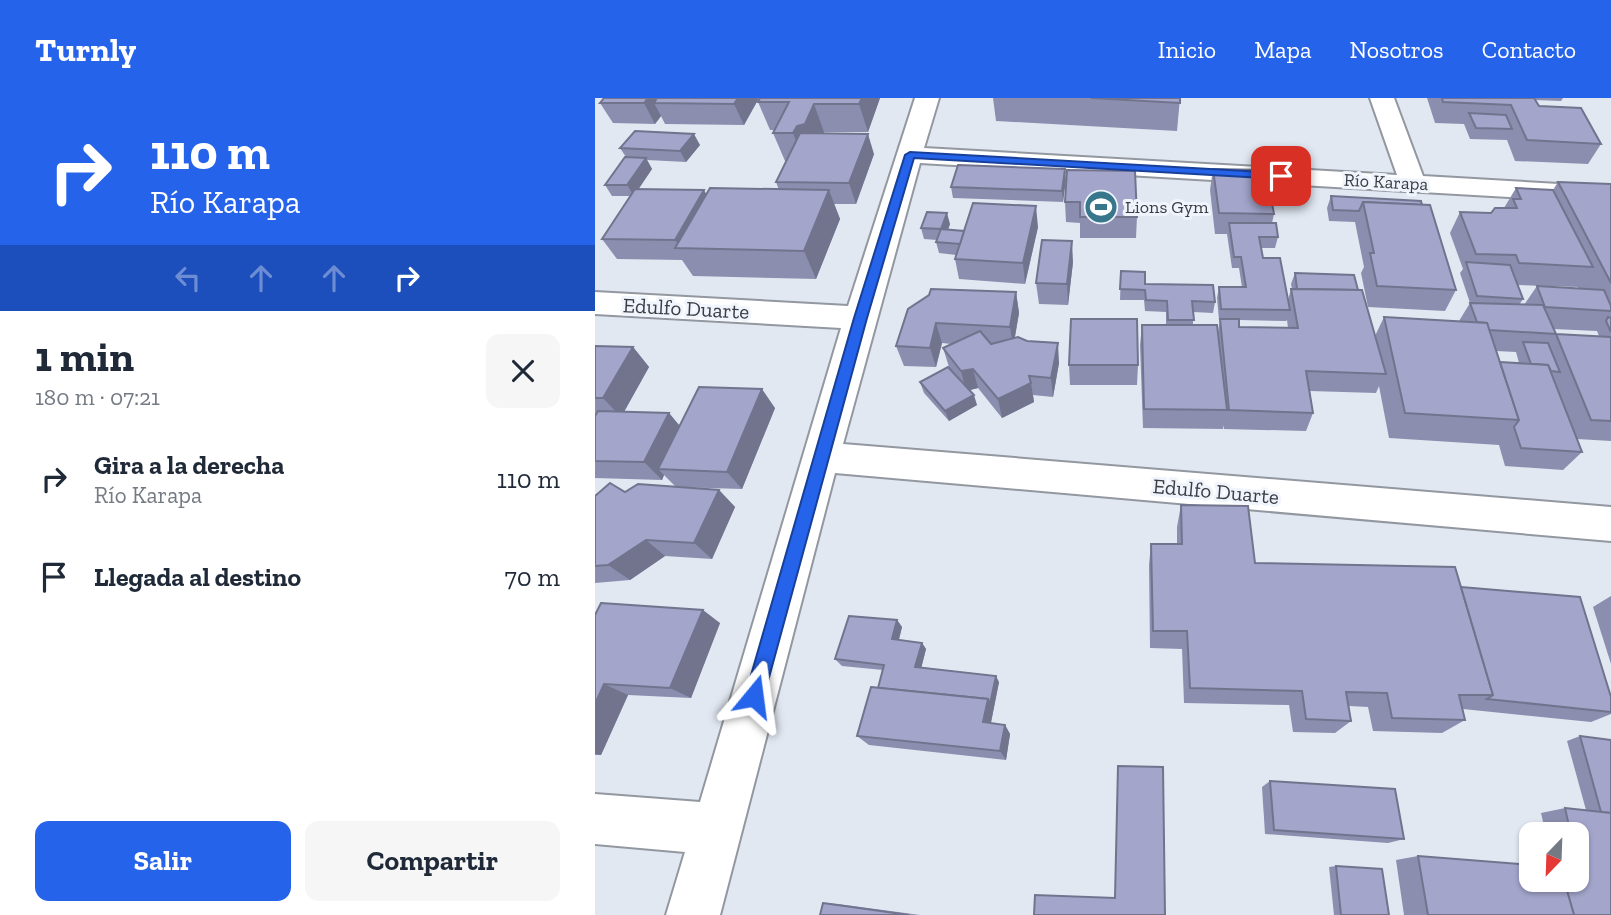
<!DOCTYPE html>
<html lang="es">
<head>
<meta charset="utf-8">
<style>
	body { margin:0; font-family:"Zilla Slab",serif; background:#f6f6f7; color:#1f2937; height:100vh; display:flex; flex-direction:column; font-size:26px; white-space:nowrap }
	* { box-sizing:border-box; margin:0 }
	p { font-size:23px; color:#747a83 }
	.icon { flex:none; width:38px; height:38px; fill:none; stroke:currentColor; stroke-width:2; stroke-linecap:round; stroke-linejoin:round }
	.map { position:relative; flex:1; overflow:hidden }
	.side { display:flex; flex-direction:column; background:#fff; width:595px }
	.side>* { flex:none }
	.top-card { background:#2563eb; color:#fff; overflow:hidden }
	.needle { width:46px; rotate:203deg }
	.tools { position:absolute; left:924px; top:724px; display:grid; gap:14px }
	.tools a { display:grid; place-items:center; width:70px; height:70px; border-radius:14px; background:#fff; box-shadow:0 2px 5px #0004; font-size:35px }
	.pin { position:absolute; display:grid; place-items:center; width:60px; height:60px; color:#fff; margin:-30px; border-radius:14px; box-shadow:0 4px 10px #0006 }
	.me { position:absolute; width:77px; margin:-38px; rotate:16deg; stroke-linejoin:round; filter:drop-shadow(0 0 5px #0008) }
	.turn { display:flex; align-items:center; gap:24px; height:147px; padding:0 35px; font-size:32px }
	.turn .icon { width:91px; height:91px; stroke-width:2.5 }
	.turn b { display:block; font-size:49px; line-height:60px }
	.lanes { display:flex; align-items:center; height:66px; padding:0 35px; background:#0003; justify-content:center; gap:35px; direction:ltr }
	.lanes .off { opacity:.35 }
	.round { display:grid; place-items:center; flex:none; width:74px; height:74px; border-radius:14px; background:#f6f6f7 }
	.head { display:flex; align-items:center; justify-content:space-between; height:119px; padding:0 35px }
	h1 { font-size:42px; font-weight:700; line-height:52px }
	.button { display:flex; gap:14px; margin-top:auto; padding:14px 35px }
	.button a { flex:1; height:80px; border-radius:14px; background:#2563eb; color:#fff; font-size:28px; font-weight:700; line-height:80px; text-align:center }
	.button a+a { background:#f6f6f7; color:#1f2937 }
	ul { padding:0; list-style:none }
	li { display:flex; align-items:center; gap:21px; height:98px; padding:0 35px }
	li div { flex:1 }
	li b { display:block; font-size:26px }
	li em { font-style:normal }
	header { display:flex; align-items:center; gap:42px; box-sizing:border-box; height:98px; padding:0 35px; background:#2563eb; color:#fff }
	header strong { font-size:33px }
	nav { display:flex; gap:38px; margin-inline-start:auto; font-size:24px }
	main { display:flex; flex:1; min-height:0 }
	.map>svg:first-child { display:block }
</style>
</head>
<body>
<header>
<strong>Turnly</strong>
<nav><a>Inicio</a><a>Mapa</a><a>Nosotros</a><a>Contacto</a></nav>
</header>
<main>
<section class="side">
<div class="top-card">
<div class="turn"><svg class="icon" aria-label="right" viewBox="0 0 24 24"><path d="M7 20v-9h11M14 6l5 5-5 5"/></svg><div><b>110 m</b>Río Karapa</div></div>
<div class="lanes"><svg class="icon off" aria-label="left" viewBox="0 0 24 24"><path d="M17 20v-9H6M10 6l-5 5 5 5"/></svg><svg class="icon off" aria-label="ahead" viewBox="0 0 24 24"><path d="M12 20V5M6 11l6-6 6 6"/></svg><svg class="icon off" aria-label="ahead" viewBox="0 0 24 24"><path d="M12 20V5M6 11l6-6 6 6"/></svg><svg class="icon" aria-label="right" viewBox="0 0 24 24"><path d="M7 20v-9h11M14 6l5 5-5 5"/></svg></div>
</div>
<div class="head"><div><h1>1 min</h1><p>180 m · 07:21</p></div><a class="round"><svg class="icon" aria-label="close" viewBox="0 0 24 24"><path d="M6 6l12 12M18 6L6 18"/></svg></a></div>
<ul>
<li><svg class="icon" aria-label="right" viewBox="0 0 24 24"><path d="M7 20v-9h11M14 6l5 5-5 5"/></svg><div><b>Gira a la derecha</b><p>Río Karapa</p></div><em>110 m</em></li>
<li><svg class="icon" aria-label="arrive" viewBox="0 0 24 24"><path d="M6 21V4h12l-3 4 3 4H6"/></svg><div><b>Llegada al destino</b></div><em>70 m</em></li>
</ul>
<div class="button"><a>Salir</a><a>Compartir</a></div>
</section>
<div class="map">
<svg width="1016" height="817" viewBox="0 0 1016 817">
	<rect width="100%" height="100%" fill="#e2e8f2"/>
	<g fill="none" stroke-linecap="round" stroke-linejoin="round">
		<defs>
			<path id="street" d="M320 0H344L329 50 802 77 775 0H799L828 78 1016 89V105L325 65 248 346 1016 409V443L240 375 125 817H71L90 754 0 746V696L105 704 246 230 0 216V194L253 208Z"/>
		</defs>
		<!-- street casing -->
		<use href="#street" stroke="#9297a0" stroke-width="4"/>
		<!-- street -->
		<use href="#street" fill="#fff" fill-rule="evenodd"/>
	</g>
	<!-- wall -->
	<g fill="#8c8eaf" fill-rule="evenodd">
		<path d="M9 0H164L149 27 70 26 66 18 60 26 18 25 5 5Z"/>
		<path d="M165 0H285L273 34H229V35L279 56 261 106H239L245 121 221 181 98 178 87 162 22 161 7 141 36 98H17L10 87 31 59 25 50 105 47 91 64 52 62 57 71 43 91 111 96 184 92 181 84 191 63H190L178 35 180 32H175L163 4Z"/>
		<path d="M398 0H585L582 33 401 23Z"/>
		<path d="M832 0H968L966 3 940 2 944 8 1006 46 993 66 920 63 912 42 875 41 869 26 840 25Z"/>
		<path d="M470 71 468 104 358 100 356 89Z"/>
		<path d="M618 71 679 116 677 125 683 139 680 150H666L668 160 693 202 696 191H697L696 186 700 175 763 192 780 238 789 219 864 223 875 205 865 175 868 171 855 135 865 114 896 115 909 110 921 90 958 92 963 84 1016 86V343L982 341 987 354 968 372 910 368 904 347 794 340 784 288 781 295 715 293 718 315 711 333 629 331V327L628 331 548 330 545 247 547 227H571V214L550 213 549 202H525L526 173 550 186 620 204 618 215 598 214V227L623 234 625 222H624L622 200 624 189H647L644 170H637L632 136H620L615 92ZM923 187 983 189V191L942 188 929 207H924L928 201ZM644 222 691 223 692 222 693 230 644 229ZM958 231 1002 233 1004 238 961 236ZM901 253 921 254 924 265 905 264Z"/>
		<path d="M472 72 542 119 541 140H485V125L471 124 470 104Z"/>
		<path d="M736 98 826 103 861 192 850 213 773 209 766 175 769 169 760 124 734 123 732 110Z"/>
		<path d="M355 126 353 132 369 133 443 129 430 186 364 181 360 161 361 157 344 155 341 144 342 142 329 141 326 130Z"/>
		<path d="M478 164 473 207 444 206 441 185Z"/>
		<path d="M421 194 424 215 420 239 464 265 458 299 438 297 439 304 407 320 383 290 375 292 382 307 354 323 329 295 325 284 354 269 348 250 356 246 347 245 341 269 309 268 301 248 313 211Z"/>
		<path d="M0 248 38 249 54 269 29 314 74 315 84 328 180 310 147 391 81 389 69 377 67 382 0 380Z"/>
		<path d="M474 267H543L542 287H475Z"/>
		<path d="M124 392 140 409 117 461 70 458 35 482 0 485V398Z"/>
		<path d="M586 407 660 465 866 489 1016 614V616L996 624 868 611 870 622 847 635 778 633 773 609 754 608 756 623 740 635 698 634 694 607 589 605 587 551 555 550 554 467 556 446H582V429Z"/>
		<path d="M1016 498V566L998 509Z"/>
		<path d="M0 517 125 525 96 600 33 597 6 657H0Z"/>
		<path d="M302 522 307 529 304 542 327 545 331 551 326 570 404 584 396 625 410 627 415 636 411 662 274 647 262 638 283 590 288 572 247 568 240 561Z"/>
		<path d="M985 638 1016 642V817H809L801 762 823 758 936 782H982V737H951L946 715 970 710 991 712 972 643Z"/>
		<path d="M675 683 809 741 793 745 670 736 667 689Z"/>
		<path d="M741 768 794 817H739L734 769Z"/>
		<path d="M228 805 243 806 325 817H225Z"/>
	</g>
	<!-- shaded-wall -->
	<g fill="#72748e">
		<path d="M53 0H79L59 5 66 18 60 26 49 5Z"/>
		<path d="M143 0H164L149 27 139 6Z"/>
		<path d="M267 0H285L273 34 264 6Z"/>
		<path d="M219 6 229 34 220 54 209 63 198 35 202 28Z"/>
		<path d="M99 36 105 47 91 64 85 53Z"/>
		<path d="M273 36 279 56 261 106 254 85Z"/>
		<path d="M51 60 57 71 39 98 32 87Z"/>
		<path d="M470 71 471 82 468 104 467 93Z"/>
		<path d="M109 92 121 113 86 150 80 142Z"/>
		<path d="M234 92 245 121 221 181 209 153Z"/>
		<path d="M441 108 443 129 430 186 428 165Z"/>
		<path d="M352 115 355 126 349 142 346 131Z"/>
		<path d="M477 143 478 164 473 207 472 186Z"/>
		<path d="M421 194 424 215 418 249 415 229Z"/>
		<path d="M341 225 347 245 341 269 335 250Z"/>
		<path d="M463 245 464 265 458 299 456 280Z"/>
		<path d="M38 249 54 269 26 319 8 300Z"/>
		<path d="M378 271 383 290 371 293 366 273Z"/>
		<path d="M436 285 439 304 407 320 403 301Z"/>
		<path d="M167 291 180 310 147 391 132 374Z"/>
		<path d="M379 297 382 307 354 323 350 313Z"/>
		<path d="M74 315 90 334 63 371 69 377 67 382 49 364Z"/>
		<path d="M124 392 140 409 117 461 99 445Z"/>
		<path d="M51 442 70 458 35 482 13 467Z"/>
		<path d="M108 512 125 525 96 600 75 590Z"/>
		<path d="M302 522 307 529 302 548 297 541Z"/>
		<path d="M327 545 331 551 325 575 320 569Z"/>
		<path d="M401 578 404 584 394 634 388 624 393 601Z"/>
		<path d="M9 586 33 597 6 657 0 656V606Z"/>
		<path d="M410 627 415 636 411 662 405 653Z"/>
	</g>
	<!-- building -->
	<g fill="#a3a5cb" stroke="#72748e" stroke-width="2">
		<path d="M9 0H53L49 5H5Z"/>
		<path d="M62 0H143L139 6 59 5Z"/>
		<path d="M165 0H267L264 6H219L210 26 202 28 198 35H178L194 4H163Z"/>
		<path d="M496 0H585V5Z"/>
		<path d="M847 0H939L944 8 986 10 1006 46 932 42 916 7 848 4Z"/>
		<path d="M874 15 911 17 917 31 881 30Z"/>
		<path d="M40 33 99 36 85 53 25 50Z"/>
		<path d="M205 35 273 36 254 85 181 84Z"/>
		<path d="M30 59 51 60 32 87H10Z"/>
		<path d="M363 67 470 71 467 93 356 89Z"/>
		<path d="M618 71 671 72 679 116 624 115Z"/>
		<path d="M472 72 540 73 542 119H485V104H470Z"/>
		<path d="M963 84 1016 86V185Z"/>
		<path d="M115 90 234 92 209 153 80 150Z"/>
		<path d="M921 90 958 92 998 169 924 165 921 157 881 156 865 114 896 115 900 110H922L918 101H926Z"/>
		<path d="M40 91 109 92 80 142 7 141Z"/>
		<path d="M736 98 826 103 827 107 768 104 764 113 738 112Z"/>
		<path d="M768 104 835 107 861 192 782 188 775 155H779Z"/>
		<path d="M378 105 441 108 428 165 360 161Z"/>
		<path d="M332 114 352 115 346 131 369 133 365 146 341 144 346 131 326 130Z"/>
		<path d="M634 125H681L683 139H664L668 160H685L695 212 626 211 624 189H651L646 159H639Z"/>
		<path d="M447 142 477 143 472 186 441 185Z"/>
		<path d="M871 164 915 167 928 201 882 198Z"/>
		<path d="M526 173 550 174V186L618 187 620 204 597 203 599 222H573L572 203 551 202 550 192 525 191Z"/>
		<path d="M700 175 759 177 763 192 702 191Z"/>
		<path d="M942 188 1009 192 1016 208V213L950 209Z"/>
		<path d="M336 191 421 194 415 229 341 225 335 250 301 248 313 211 334 197Z"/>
		<path d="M696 191 767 192 791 276 711 273 718 315 634 312 625 221H644V229L703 230Z"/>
		<path d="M875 205 948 207 961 236 1016 239V323L996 322 961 236 894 232 892 225 882 224Z"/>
		<path d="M789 219 892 225 924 322 810 315Z"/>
		<path d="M1013 219 1016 220V234L1011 223Z"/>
		<path d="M476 221H542L543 267H474Z"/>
		<path d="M547 227H622L632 312 549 311Z"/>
		<path d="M385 233 396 246 423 239 432 243 463 245 456 280 434 278 436 285 403 301 378 271 366 273 348 250Z"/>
		<path d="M928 244 953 245 965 274 956 273 953 267 936 266Z"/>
		<path d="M0 248 38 249 8 300H0Z"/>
		<path d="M905 264 953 267 987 354 926 350 919 329 924 322Z"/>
		<path d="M353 269 379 297 350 313 325 284Z"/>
		<path d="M104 289 167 291 132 374 63 371Z"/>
		<path d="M3 313 74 315 49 364 0 363V318Z"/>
		<path d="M15 385 30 394 43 386 124 392 99 445 51 442 13 467 0 468V398Z"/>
		<path d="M586 407 653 408 660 465 860 469 898 597H864L870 622 797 620 792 595 751 594 756 623 711 621 707 593 595 590 592 533H558L556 446H587Z"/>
		<path d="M866 489 985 499 1016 599V614L892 601 898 597Z"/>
		<path d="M6 505 108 512 75 590 9 586 0 606V517Z"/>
		<path d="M254 518 302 522 297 541 327 545 320 569 401 578 395 606 393 601 283 590 289 567 240 561Z"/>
		<path d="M276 589 393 601 388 624 410 627 405 653 262 638Z"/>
		<path d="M985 638 1016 642V715L1006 714Z"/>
		<path d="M523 668 568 669 570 817H439L440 797 520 800Z"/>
		<path d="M675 683 800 691 809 741 679 732Z"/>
		<path d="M970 710 1016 715V817H979L970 787 989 788 982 760V737H976Z"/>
		<path d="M823 758 936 767V782H969L979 817H833Z"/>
		<path d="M741 768 787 771 794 817H746Z"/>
		<path d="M228 805 314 817H225Z"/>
	</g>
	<!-- route -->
	<path fill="#2563eb" stroke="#184099" stroke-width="2" d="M315 54 686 75 691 78 686 81 319 60 272 220 169 598 166 604 159 607 153 604 150 598 259 220 310 57Z"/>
	<!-- icons -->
	<defs>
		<symbol id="stadium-disc" viewBox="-11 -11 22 22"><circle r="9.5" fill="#37768b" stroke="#f0f5fd"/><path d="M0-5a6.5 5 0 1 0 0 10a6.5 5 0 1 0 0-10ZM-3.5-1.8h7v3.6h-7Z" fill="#fff"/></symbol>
	</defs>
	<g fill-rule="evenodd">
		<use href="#stadium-disc" x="487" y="90" width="38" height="38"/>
	</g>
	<g text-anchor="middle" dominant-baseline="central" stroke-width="6" stroke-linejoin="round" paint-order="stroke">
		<!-- far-street labels -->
		<g font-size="18" fill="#3a3d41" stroke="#f0f5fd">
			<text transform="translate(791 84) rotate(3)">Río Karapa</text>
		</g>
		<!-- far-poi labels -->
		<g font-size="18" fill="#3a3d41" stroke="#f0f5fd" text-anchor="start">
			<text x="530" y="109">Lions Gym</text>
		</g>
		<!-- street labels -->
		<g font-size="21" fill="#3a3d41" stroke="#f0f5fd">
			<text transform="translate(91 210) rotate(3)">Edulfo Duarte</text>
			<text transform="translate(621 393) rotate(5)">Edulfo Duarte</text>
		</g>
	</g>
</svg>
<div class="tools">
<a><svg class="needle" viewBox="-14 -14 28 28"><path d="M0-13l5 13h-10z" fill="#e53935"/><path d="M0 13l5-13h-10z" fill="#747a83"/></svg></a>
</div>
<div class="pin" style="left:686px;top:78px;background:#d93025"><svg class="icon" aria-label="arrive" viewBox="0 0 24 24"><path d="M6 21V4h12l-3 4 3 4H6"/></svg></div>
<svg class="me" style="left:159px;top:598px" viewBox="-20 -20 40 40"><path d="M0-17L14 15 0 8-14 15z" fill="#2563eb" stroke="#fff" stroke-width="4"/></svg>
</div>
</main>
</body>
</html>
